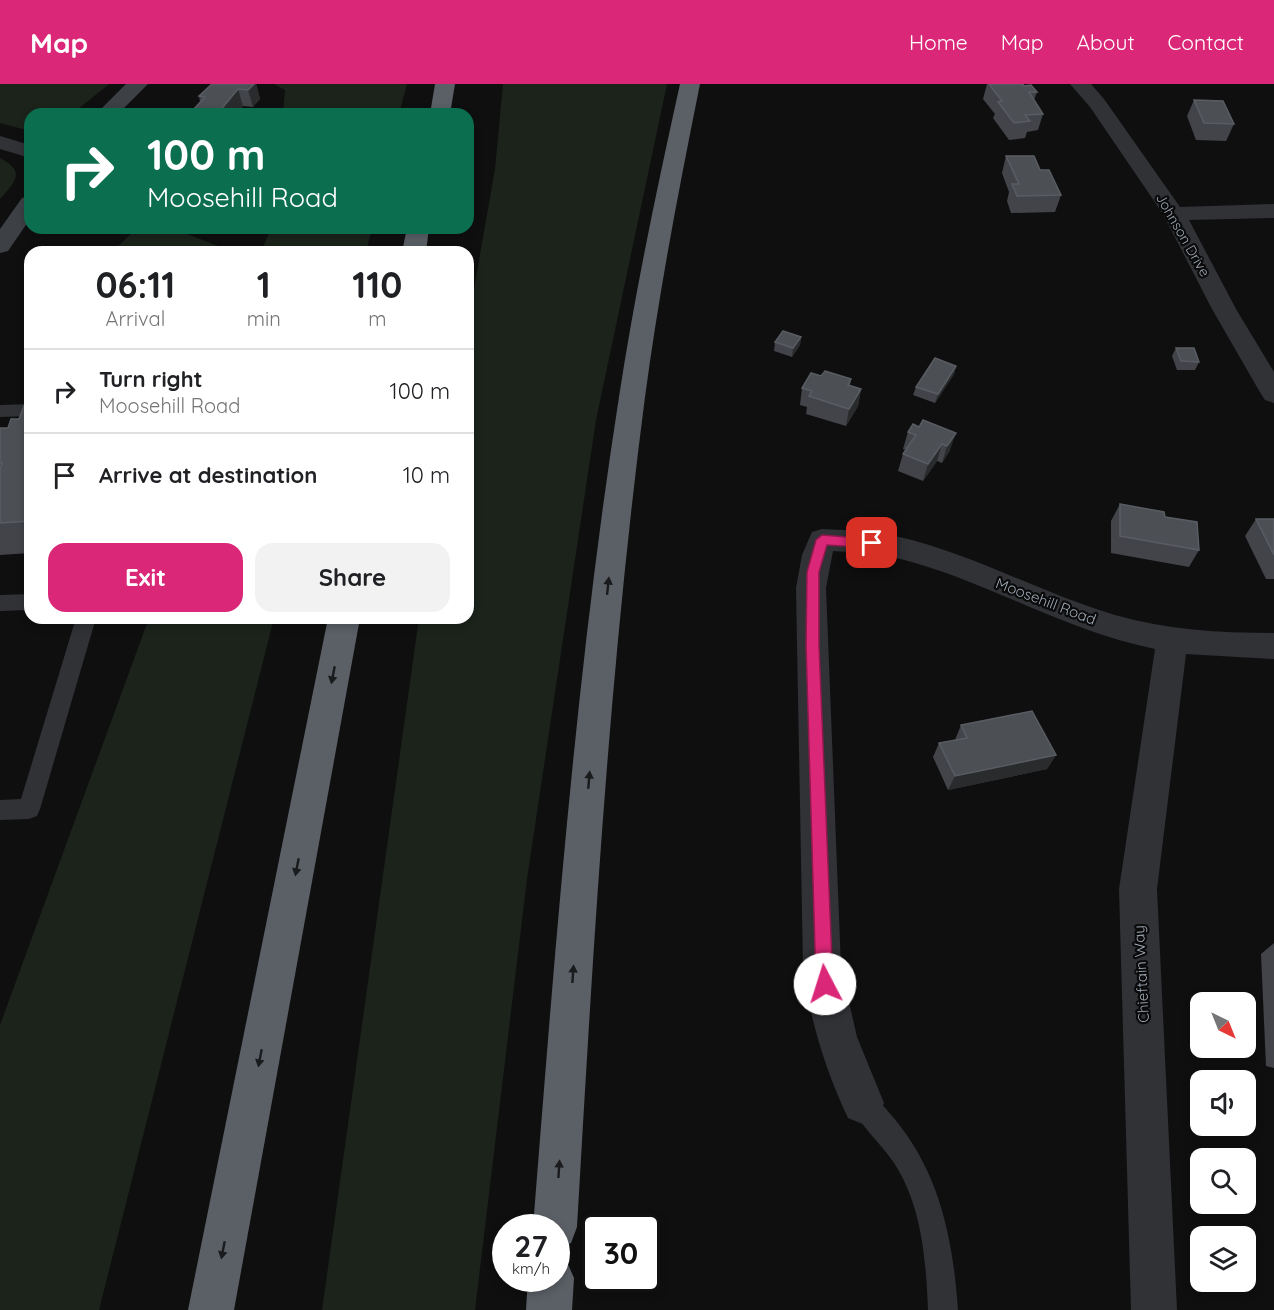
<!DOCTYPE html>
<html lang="en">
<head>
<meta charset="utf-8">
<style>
	body { margin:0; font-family:Quicksand,sans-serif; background:#f2f2f2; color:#202124; height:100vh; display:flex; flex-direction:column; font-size:22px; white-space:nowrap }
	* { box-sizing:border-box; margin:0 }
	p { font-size:20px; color:#757577 }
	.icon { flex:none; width:33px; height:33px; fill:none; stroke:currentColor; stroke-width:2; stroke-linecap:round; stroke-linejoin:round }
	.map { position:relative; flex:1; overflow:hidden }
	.sheet { position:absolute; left:24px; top:162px; width:450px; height:378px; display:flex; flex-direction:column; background:#fff; border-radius:18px; box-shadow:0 3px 9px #0003 }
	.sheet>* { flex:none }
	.banner { position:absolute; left:24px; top:24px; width:450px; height:126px; border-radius:18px; box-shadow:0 3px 9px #0003; background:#0b6e4f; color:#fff; overflow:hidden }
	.needle { width:39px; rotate:137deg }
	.buttons { position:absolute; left:1190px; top:908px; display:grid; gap:12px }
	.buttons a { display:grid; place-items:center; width:66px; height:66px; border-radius:12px; background:#fff; box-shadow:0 3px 9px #0003; font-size:30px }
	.speed { position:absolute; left:492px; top:1130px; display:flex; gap:12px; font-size:30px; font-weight:700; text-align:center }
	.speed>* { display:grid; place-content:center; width:78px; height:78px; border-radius:50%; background:#fff; box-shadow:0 3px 9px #0003; line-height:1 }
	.speed small { font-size:15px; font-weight:400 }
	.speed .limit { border:3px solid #111; border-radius:9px; background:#fff; color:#111 }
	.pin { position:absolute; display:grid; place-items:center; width:51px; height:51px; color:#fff; margin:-26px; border-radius:12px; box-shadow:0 3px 9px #0006 }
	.me { position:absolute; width:66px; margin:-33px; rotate:355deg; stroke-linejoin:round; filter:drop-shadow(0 0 4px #0008) }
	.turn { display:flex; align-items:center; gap:21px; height:126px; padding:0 24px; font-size:27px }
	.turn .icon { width:78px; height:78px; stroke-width:2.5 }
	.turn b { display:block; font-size:42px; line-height:51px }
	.eta { display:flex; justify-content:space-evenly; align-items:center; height:102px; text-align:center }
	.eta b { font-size:36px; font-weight:700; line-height:42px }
	.action { display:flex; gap:12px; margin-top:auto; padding:12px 24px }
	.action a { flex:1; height:69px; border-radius:18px; background:#db2777; color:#fff; font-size:24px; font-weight:700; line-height:69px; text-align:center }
	.action a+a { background:#f2f2f2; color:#202124 }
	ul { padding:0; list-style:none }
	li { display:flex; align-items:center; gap:18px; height:84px; padding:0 24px; border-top:2px solid #e0e0e0 }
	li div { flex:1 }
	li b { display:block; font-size:22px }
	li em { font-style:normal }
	header { display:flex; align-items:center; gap:36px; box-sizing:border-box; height:84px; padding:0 30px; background:#db2777; color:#fff }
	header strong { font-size:28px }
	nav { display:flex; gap:33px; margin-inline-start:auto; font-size:21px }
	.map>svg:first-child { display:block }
</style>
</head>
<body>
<header>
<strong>Map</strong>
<nav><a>Home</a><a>Map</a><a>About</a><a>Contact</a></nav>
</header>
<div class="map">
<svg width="1274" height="1226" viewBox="0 0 1274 1226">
	<rect width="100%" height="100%" fill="#0f0f10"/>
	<!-- green -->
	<g fill="#1b231b">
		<path d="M0 0H109L72 30H30V47L0 39Z"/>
		<path d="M274 0H407L399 30H283L285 6Z"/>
		<path d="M503 0H667L596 336 527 795 475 1226H322L419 534H468V239L495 85Z"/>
		<path d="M0 74C26 88 16 97 0 115Z"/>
		<path d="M137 144H171L234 168H112Z"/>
		<path d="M271 144H372L366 168H261Z"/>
		<path d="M149 534H274L99 1226H0V941Z"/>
	</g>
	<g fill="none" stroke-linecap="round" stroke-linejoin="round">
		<!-- service -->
		<g fill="#303236" fill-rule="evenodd">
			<path d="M30 320V332L0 333V321Z"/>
			<path d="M30 510V526L0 527V511Z"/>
			<path d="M76 534H96L40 725 37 732 29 735 0 736V716L21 715Z"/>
			<path d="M863 1006C876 1011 884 1023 893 1033 940 1089 953 1155 958 1226H928C926 1176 922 1122 894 1079 880 1058 859 1041 850 1019L854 1010Z"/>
		</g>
		<!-- minor -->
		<g fill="#303236" fill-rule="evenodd">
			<path d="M1070 0H1091L1104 15 1180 123 1274 120V134L1189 136 1236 225 1274 288V319L1265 316 1261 310 1212 225 1163 130 1090 23Z"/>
			<path d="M0 52 30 61V74L0 65Z"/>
			<path d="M822 445C846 446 871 447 895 452 972 469 1040 509 1115 531 1167 546 1221 549 1274 549V575L1186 570 1157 805 1177 1226H1131L1119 805 1155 565C1064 547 986 496 897 474 876 469 854 468 833 467L826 504 841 883 857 953 884 1019 878 1034 863 1040 848 1034C825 985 810 936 803 883L796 504 802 471 812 448Z"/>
		</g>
		<!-- secondary -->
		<g fill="#3d4146" fill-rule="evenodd">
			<path d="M126 0H148L118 30H96Z"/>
			<path d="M30 112V135L8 167 0 169V145L22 114Z"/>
		</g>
		<!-- motorway -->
		<g fill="#5b6067" fill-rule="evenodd">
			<path d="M435 0H455L450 30H430Z"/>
			<path d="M680 0H700C679 104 659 208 645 313 609 589 593 866 577 1143L571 1159 556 1165V1143H533C555 866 576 588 619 313 635 208 657 104 680 0Z"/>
			<path d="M407 144H429L426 168H402Z"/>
			<path d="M328 534H360L234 1226H188Z"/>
			<path d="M556 1174 567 1178 574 1194 572 1226H526L528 1194H556Z"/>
		</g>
	</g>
	<!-- wall -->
	<g fill="#424449">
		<path d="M256 0 260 15 253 23 243 22 236 30H196L194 25 200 18 199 12Z"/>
		<path d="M987 0H1023L1024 2 1037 8 1034 16 1043 30 1038 46 1027 48 1025 54 1009 56 993 34 995 30 983 15Z"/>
		<path d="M1194 16 1234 40 1226 57 1196 56 1187 32Z"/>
		<path d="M1006 72 1040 86 1061 111 1055 128 1011 129 1007 117 1009 108 1002 89Z"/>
		<path d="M801 253 800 261 792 273 774 267 775 258Z"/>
		<path d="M1176 264 1199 278 1195 286H1177L1172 272Z"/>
		<path d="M956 282 954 290 935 319 913 311 916 303Z"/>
		<path d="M821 292 851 295 850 302 861 305 858 322 846 342 806 330 807 323 800 321 802 304Z"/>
		<path d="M30 309V469L0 471V344H8L19 335Z"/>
		<path d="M923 336 950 366 942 379 937 377 923 397 898 387 903 370 906 366 903 365 908 348 919 343Z"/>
		<path d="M1120 420 1165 433 1199 466 1189 483 1111 469V437Z"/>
		<path d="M1256 435H1274V495H1266L1245 452Z"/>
		<path d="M961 641 1056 671 1047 685 948 706 933 673 939 659 955 656Z"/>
		<path d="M1274 859V984L1266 982 1261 870Z"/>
	</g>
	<!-- shaded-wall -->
	<g fill="#292b2d">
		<path d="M254 0H256L260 15 253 23 248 6Z"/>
		<path d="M238 5 243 22 236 30H220L219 28Z"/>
		<path d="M801 253 800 261 792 273 793 264Z"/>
		<path d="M956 282 954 290 935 319 938 310Z"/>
		<path d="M861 305 858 322 846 342 849 325Z"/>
		<path d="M956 349 950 366 942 379 947 362Z"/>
		<path d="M942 360 937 377 923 397 928 380Z"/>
		<path d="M1056 671 1047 685 948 706 955 692Z"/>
	</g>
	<!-- building -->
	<g fill="#4c4f54" stroke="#595d63" stroke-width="1.5">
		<path d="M212 0H254L248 6 238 5 219 28 194 25 205 13 199 12Z"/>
		<path d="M989 0H1023L1024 2 1031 1 1037 8H1029L1043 30 1025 31 1030 37 1014 39 998 18 1002 17Z"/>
		<path d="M1194 16 1223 17 1234 40 1204 39Z"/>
		<path d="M1006 72H1034L1040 86H1049L1061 111 1017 112 1012 100H1019Z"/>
		<path d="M783 247 801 253 793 264 775 258Z"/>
		<path d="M1176 264H1194L1199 278 1181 277Z"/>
		<path d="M935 274 956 282 938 310 916 303Z"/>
		<path d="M825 287 851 295 848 301 861 305 849 325 809 312 812 307 802 304 811 289 821 292Z"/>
		<path d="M29 309 30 437 0 439V385L2 379H0V344H8L11 335H19Z"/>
		<path d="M923 336 956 349 947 362 942 360 928 380 903 370 916 351 908 348 913 340 919 343Z"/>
		<path d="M1120 420 1164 428 1165 433 1197 438 1199 466 1120 452Z"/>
		<path d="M1256 435H1274V471Z"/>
		<path d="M1032 627 1056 671 955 692 939 659 967 654 961 641Z"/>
	</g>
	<!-- one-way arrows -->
	<defs><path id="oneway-solid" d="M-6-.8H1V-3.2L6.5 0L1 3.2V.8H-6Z" transform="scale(1.5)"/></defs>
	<g fill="#1a1b1d">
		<use href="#oneway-solid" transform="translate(608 502) rotate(-84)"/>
		<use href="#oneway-solid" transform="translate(333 591) rotate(101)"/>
		<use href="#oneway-solid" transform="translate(589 696) rotate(-85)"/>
		<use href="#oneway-solid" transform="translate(297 783) rotate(101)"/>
		<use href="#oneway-solid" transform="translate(573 890) rotate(-86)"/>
		<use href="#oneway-solid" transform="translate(260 974) rotate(101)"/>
		<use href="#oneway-solid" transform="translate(559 1085) rotate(-86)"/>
		<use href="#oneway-solid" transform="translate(223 1166) rotate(101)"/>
	</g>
	<!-- route -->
	<path fill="#db2777" stroke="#8e194d" stroke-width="1.5" d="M822 451 872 455 878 459 872 464 827 461 819 488V561L833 900 830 905 825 907 819 905 816 900 806 561 807 488 816 456Z"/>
	<g text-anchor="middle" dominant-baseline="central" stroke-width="4.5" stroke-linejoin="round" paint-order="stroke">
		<!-- far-street labels -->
		<g font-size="14" fill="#9ea8b3" stroke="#0a0a0b">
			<text transform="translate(1183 151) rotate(60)">Johnson Drive</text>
		</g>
		<!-- street labels -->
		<g font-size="15" fill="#9ea8b3" stroke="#0a0a0b">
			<text transform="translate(1046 517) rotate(21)">Moosehill Road</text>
			<text transform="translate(1141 890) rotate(-93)">Chieftain Way</text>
		</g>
	</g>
</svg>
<div class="buttons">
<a><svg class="needle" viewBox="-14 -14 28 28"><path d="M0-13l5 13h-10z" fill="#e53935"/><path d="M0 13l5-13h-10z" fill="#757577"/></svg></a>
<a><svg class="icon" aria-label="sound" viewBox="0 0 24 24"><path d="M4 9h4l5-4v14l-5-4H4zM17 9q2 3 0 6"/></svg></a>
<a><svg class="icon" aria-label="search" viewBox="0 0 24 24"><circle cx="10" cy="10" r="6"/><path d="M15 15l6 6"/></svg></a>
<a><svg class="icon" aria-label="layers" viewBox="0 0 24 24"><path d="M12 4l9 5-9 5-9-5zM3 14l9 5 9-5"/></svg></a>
</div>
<div class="speed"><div>27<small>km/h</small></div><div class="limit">30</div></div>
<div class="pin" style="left:872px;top:459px;background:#d93025"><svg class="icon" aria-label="arrive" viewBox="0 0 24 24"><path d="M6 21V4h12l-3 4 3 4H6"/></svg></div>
<svg class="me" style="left:825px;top:900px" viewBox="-20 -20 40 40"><circle r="19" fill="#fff"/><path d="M0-13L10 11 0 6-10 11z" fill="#db2777"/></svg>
<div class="banner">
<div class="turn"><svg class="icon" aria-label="right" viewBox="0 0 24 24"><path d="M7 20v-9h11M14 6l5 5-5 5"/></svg><div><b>100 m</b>Moosehill Road</div></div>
</div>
<section class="sheet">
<div class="eta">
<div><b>06:11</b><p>Arrival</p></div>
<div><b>1</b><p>min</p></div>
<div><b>110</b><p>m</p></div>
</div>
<ul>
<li><svg class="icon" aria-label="right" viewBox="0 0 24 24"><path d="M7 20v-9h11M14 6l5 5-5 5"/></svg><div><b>Turn right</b><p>Moosehill Road</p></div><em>100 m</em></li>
<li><svg class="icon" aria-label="arrive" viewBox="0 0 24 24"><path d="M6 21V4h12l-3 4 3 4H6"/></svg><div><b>Arrive at destination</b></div><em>10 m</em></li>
</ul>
<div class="action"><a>Exit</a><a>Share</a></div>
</section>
</div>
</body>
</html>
